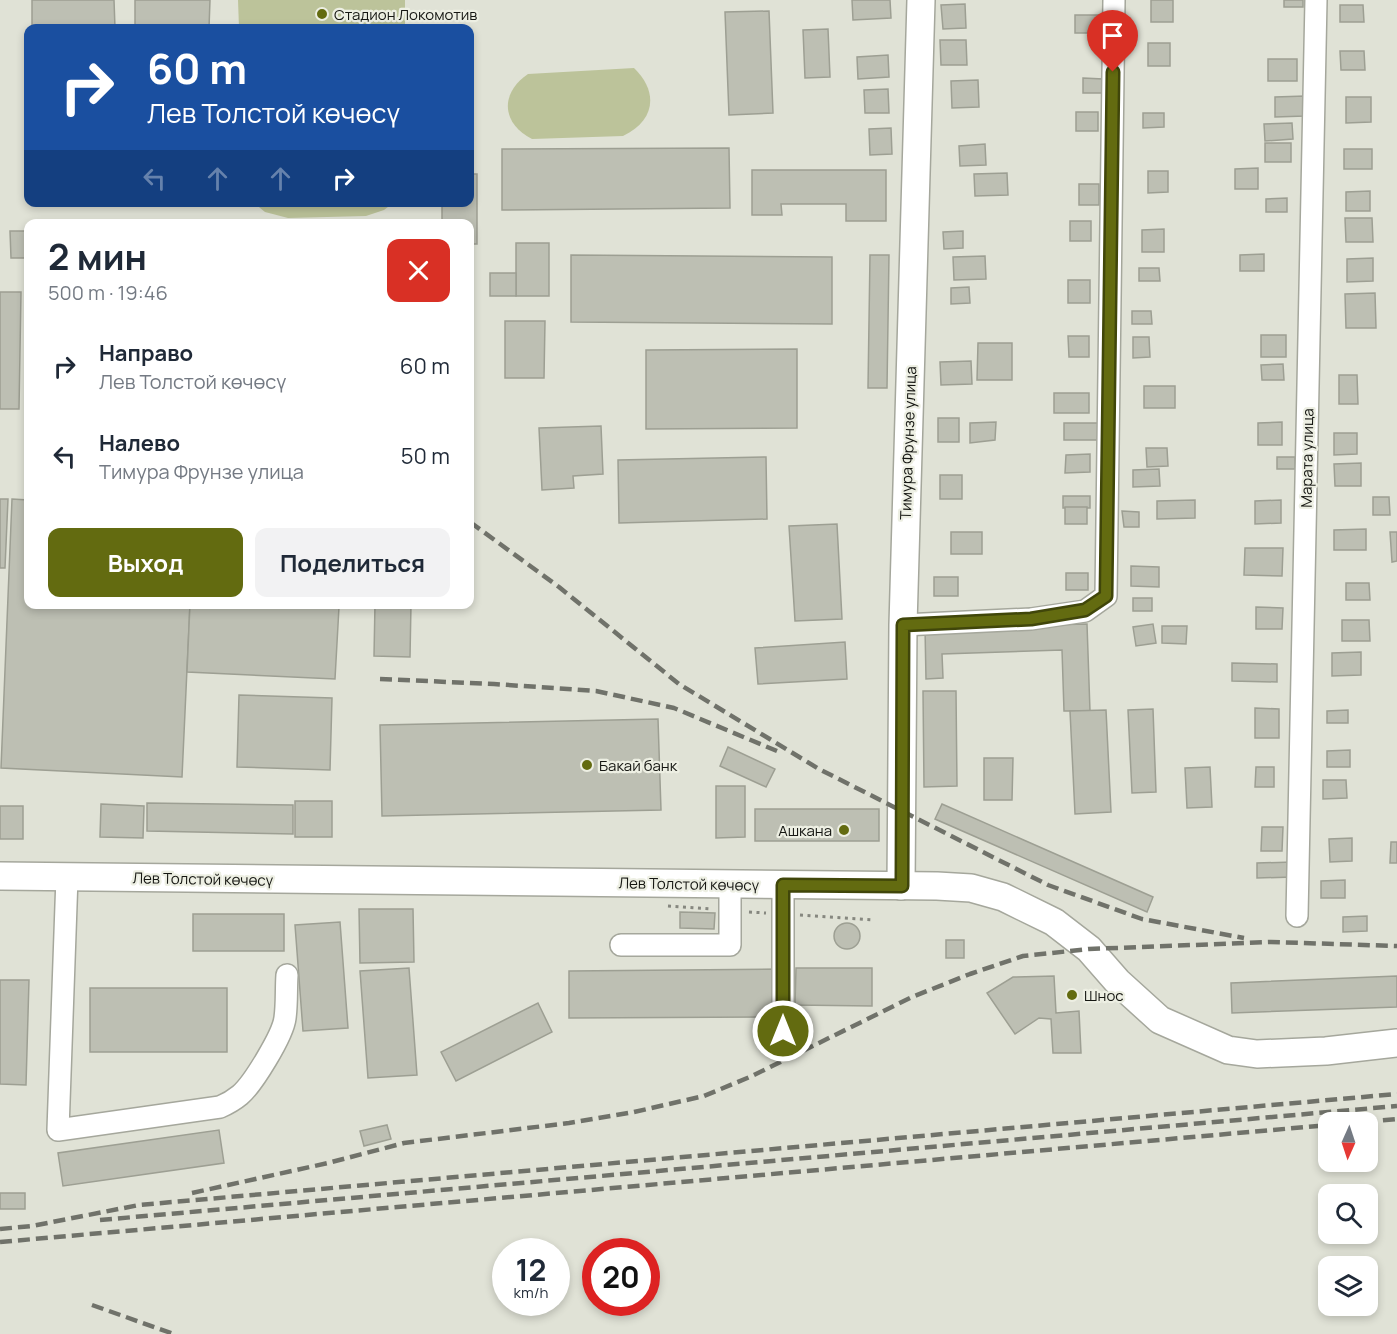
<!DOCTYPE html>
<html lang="ru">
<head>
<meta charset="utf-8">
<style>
	body { margin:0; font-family:Manrope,sans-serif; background:#f2f2f3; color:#1f2937; height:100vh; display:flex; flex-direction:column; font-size:22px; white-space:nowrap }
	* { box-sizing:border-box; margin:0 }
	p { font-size:20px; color:#747a83 }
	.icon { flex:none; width:33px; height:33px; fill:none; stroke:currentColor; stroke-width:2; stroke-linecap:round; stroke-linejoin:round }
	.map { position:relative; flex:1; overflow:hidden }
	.drawer { position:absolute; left:24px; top:219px; width:450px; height:390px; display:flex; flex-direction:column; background:#fff; border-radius:12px; box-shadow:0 3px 9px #0003 }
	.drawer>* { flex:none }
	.banner { position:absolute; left:24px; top:24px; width:450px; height:183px; border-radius:12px; box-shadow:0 3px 9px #0003; background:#1a4fa0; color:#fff; overflow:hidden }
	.needle { width:39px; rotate:183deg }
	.buttons { position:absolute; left:1318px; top:1112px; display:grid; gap:12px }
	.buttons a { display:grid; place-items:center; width:60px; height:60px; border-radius:12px; background:#fff; box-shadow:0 3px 9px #0003; font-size:30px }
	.speed { position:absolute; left:492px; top:1238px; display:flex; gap:12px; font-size:30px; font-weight:700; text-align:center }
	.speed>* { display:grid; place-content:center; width:78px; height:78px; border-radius:50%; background:#fff; box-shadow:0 3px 9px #0003; line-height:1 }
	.speed small { font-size:15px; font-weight:400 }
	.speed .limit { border:9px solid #d22; background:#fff; color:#111 }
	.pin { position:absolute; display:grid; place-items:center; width:51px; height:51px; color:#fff; margin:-62px -26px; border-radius:50% 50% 50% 0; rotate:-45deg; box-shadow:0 0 6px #0007 }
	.pin .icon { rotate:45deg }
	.me { position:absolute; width:66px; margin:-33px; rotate:0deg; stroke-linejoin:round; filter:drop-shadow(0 0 4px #0008) }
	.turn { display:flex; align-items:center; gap:21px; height:126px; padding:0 24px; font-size:27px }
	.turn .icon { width:78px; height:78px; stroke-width:2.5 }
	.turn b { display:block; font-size:42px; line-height:51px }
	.lanes { display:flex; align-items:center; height:57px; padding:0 24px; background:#0003; justify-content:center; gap:30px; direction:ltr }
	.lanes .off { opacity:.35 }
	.round { display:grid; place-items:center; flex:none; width:63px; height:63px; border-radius:12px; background:#f2f2f3 }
	.overview { display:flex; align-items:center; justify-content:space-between; height:102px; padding:0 24px }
	h1 { font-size:36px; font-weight:700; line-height:45px }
	.action { display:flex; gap:12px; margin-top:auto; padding:12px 24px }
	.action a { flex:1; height:69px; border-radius:12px; background:#636b10; color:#fff; font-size:24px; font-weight:700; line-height:69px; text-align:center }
	.action a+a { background:#f2f2f3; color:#1f2937 }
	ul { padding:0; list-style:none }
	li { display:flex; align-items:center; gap:18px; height:90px; padding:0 24px }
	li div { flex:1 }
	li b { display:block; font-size:22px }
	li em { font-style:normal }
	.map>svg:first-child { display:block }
</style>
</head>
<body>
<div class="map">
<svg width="1397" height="1334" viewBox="0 0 1397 1334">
	<rect width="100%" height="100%" fill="#e0e2d6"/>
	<!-- green -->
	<g fill="#bcc39a">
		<path d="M238 0H405V28H239Z"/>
		<path d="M634 68C659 92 655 121 623 136L532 139C501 123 500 93 528 74Z"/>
		<path d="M254 203H393L384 210 366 216 288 218 265 212Z"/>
	</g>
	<!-- building -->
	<g fill="#bdbfb3" stroke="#9d9f93" stroke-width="1.5">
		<path d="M32 0H114L115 28H32Z"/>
		<path d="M135 0H210L209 28H135Z"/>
		<path d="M852 0H890L891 18 853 20Z"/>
		<rect x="1151" y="0" width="22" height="22"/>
		<rect x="1284" y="0" width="19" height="7"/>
		<path d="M965 4 966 28 943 29 941 5Z"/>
		<path d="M1340 5H1363L1364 22H1340Z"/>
		<path d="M769 11 773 113 729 115 725 12Z"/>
		<rect x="1075" y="15" width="24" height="18"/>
		<path d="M828 29 830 77 805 78 803 30Z"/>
		<path d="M940 40H966L967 65H941Z"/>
		<rect x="1148" y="43" width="22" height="23"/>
		<path d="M1340 51H1364L1365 70H1341Z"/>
		<path d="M888 55 889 77 858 79 857 57Z"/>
		<rect x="1268" y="59" width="29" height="22"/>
		<path d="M1083 78 1103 79V93H1083Z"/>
		<path d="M978 80 979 107 952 108 951 81Z"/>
		<path d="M888 89 889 113H865L864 90Z"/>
		<path d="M1305 96V116L1275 117V97Z"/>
		<path d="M1346 97H1371V122L1346 123Z"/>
		<rect x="1076" y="112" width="22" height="19"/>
		<path d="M1143 113H1164V127L1143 128Z"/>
		<path d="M1292 123 1293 139 1265 141 1264 124Z"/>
		<path d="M891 128 892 154 870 155 869 129Z"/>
		<rect x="1265" y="143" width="26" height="19"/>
		<path d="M985 144 986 165 960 166 959 146Z"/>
		<path d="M729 148 730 208 502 210V149Z"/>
		<rect x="1344" y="149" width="28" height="20"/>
		<path d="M1258 168V189H1235V169Z"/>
		<path d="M752 170H886V221H846V204H781L782 215H752Z"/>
		<path d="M1148 171H1168V192L1148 193Z"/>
		<path d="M1007 173 1008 195 975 196 974 174Z"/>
		<path d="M470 174H477V244H470V224H442V202H470Z"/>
		<rect x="1079" y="184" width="20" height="21"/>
		<path d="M1370 191V211H1346V192Z"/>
		<path d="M1287 198V212H1266V199Z"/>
		<rect x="33" y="202" width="83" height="2"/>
		<path d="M1345 218H1372L1373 242H1346Z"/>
		<rect x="1070" y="221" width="21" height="20"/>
		<path d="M1164 229V252H1142V230Z"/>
		<path d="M10 231H28V258H11Z"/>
		<path d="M963 231V248L944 249 943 232Z"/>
		<rect x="516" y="243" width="33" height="53"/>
		<path d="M1264 254V271H1240V255Z"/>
		<path d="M571 255 832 257V324L571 322Z"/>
		<path d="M870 255H889L887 388H868Z"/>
		<path d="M985 256 986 279 954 280 953 257Z"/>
		<path d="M1373 258V281L1347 282V259Z"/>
		<path d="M1139 268H1159L1160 281H1139Z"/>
		<rect x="490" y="273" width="26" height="23"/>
		<rect x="1068" y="280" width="22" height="23"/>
		<path d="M969 287 970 303 951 304V288Z"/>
		<path d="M0 292H21L19 409H0Z"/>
		<path d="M1375 293 1376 328H1346L1345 294Z"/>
		<path d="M1132 311H1151L1152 324H1132Z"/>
		<path d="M505 321H545L544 378H505Z"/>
		<rect x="1261" y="335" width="25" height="22"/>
		<path d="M1068 336H1089V357H1069Z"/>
		<path d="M1133 337H1149L1150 357 1133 358Z"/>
		<path d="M978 343H1012V380H977Z"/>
		<path d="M797 349V428L646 429V350Z"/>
		<path d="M971 361 972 384 941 385 940 362Z"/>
		<path d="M1283 364 1284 380H1262L1261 365Z"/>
		<path d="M1339 375H1357L1358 404H1339Z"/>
		<rect x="1144" y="386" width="31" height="22"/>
		<rect x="1054" y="393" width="35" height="20"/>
		<rect x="938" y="418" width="21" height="24"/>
		<path d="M996 422 995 440 970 443V423Z"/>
		<path d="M1282 422V445H1258V423Z"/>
		<rect x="1064" y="423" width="34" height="17"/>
		<path d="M601 426 603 474 573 476 574 488 542 490 539 428Z"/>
		<path d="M1334 433H1357V454L1334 455Z"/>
		<path d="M1146 448H1167L1168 466 1147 467Z"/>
		<path d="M1090 454V472L1065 473 1066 455Z"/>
		<path d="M766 457 767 519 619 523 618 460Z"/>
		<rect x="1277" y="457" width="18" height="12"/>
		<path d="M1361 463V486H1335L1334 464Z"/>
		<path d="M1159 469 1160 486 1133 487V470Z"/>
		<rect x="940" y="475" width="22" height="24"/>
		<rect x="1063" y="496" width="27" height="12"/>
		<path d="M1373 497H1389L1390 515H1373Z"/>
		<path d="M0 499H8L5 568H0Z"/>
		<path d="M12 499 28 500V604H190L182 777 1 768Z"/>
		<path d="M1195 500V518L1157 519V501Z"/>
		<path d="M1281 500V523L1255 524V501Z"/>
		<rect x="1065" y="507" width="22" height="17"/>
		<path d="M1122 511 1139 512V527H1124Z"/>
		<path d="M837 524 842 619 795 621 789 526Z"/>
		<path d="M1366 529V550H1334V530Z"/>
		<rect x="951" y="532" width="31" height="22"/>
		<path d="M1390 532H1397V561L1392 562Z"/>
		<path d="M1245 548H1283L1282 576 1244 575Z"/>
		<path d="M1131 566 1159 567V587L1131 586Z"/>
		<rect x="1066" y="573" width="22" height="17"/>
		<rect x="934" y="577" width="24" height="19"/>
		<path d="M1346 583H1369L1370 600H1346Z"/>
		<rect x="1133" y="598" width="19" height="13"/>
		<path d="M190 604 339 607 335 679 187 672Z"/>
		<path d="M375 604H411L410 657 374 656Z"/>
		<path d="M1256 607 1283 608 1282 629H1256Z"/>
		<path d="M1342 620H1369L1370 641H1342Z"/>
		<path d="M1087 624 1090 711H1064L1062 650 942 654 943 678 926 679 925 628Z"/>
		<path d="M1153 624 1156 643 1136 646 1133 627Z"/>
		<path d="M1162 626H1187L1186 644 1162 643Z"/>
		<path d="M845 642 847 679 758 684 755 648Z"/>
		<path d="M1361 652V675L1332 676V653Z"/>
		<path d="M1232 663 1277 664V682L1232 681Z"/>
		<path d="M923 691H956L957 786 924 787Z"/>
		<path d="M239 695 332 698 330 770 237 767Z"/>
		<path d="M1255 708 1279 709V738H1255Z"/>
		<path d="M1153 709 1156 792 1132 793 1128 710Z"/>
		<path d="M1106 710 1111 812 1075 814 1070 711Z"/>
		<path d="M1348 710V723H1327V711Z"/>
		<path d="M658 719 661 810 382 816 380 725Z"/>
		<path d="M728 747 775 769 766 787 720 766Z"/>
		<path d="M1350 750V767H1327V751Z"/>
		<path d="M984 758H1013L1012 800H984Z"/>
		<path d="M1210 767 1212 807 1187 808 1185 768Z"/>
		<path d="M1256 767H1274V787H1255Z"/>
		<path d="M1323 780H1346L1347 798 1323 799Z"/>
		<path d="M716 786H745V837L716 838Z"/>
		<rect x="295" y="801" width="37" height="36"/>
		<path d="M147 803 293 805V834L147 831Z"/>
		<path d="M101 804 144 806 143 838 100 837Z"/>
		<path d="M942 804 1153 897 1147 912 935 819Z"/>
		<rect x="0" y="806" width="23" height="33"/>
		<rect x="755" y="809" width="124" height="32"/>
		<path d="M1262 827H1283L1282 851H1261Z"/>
		<path d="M1352 838V861L1330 862 1329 839Z"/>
		<path d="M1391 842H1397V863H1390Z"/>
		<path d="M1293 862V877L1257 878V863Z"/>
		<path d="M1345 880V898H1321V881Z"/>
		<path d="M359 909H413L414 962 360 963Z"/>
		<path d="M680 912 715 913 714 929 680 928Z"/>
		<rect x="193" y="914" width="91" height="37"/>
		<path d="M1367 916V931L1343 932V917Z"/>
		<path d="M340 922 348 1028 303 1031 295 925Z"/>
		<circle cx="847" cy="936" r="13"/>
		<rect x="946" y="940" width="18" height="18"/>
		<path d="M409 968 417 1075 368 1078 360 971Z"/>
		<path d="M796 968H872V1006L795 1005Z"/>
		<path d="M778 969V1017L569 1018V971Z"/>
		<path d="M1054 976 1056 1013 1079 1011 1081 1053H1053L1051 1019 1039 1018 1015 1034 987 993 1013 977Z"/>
		<path d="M1397 976V1007L1232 1013 1231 983Z"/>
		<path d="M0 980H29L26 1085 0 1084Z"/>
		<rect x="90" y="988" width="137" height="64"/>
		<path d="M538 1003 552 1032 456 1081 441 1052Z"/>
		<path d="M387 1125 391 1139 364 1146 360 1131Z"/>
		<path d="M219 1130 224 1163 63 1186 58 1153Z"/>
		<rect x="0" y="1193" width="25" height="16"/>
	</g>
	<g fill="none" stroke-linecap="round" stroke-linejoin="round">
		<defs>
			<g id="minor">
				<path d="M903 625 1031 619 1085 611 1106 596 1114 0"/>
				<path d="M67 877 58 1130 220 1107C227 1104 234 1100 240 1095 253 1084 283 1035 285 1018 287 1004 286 989 287 975"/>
				<path d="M1297 916 1316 0"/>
				<path d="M621 945H730V884"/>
				<path d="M783 1031V885"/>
			</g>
			<g id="major">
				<path d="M0 876 937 886 971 888 1003 897 1054 922 1089 949 1117 981 1160 1020 1228 1050 1257 1054 1326 1051 1397 1043"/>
				<path d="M901 886 903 625 921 0"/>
			</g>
		</defs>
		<!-- minor casing -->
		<use href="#minor" stroke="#a5a79c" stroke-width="24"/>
		<!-- major casing -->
		<use href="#major" stroke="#a5a79c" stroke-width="30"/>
		<!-- path -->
		<g stroke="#86877f" stroke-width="3" stroke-dasharray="3 4.5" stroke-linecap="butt">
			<path d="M668 906 712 909"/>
			<path d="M749 912 766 913"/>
			<path d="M800 915 873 920"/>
		</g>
		<!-- minor -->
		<use href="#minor" stroke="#fff" stroke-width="21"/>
		<!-- major -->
		<use href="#major" stroke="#fff" stroke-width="27"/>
		<!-- rail -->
		<g stroke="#70726a" stroke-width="4.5" stroke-dasharray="12 6" stroke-linecap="butt">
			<path d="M470 522 559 587 679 684 819 769 1048 885 1142 919 1244 938"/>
			<path d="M380 679 494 684 596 691 674 708 777 751"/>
			<path d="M1365 1122 1397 1119"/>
			<path d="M192 1193 328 1163 404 1143 569 1123 634 1112 704 1096 752 1076 912 997 970 974 1023 956 1089 949 1271 942 1397 946"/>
			<path d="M100 1220 1397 1106"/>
			<path d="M0 1229 32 1226 139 1205 1397 1094"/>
			<path d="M0 1242 1329 1125"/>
			<path d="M92 1305 174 1334"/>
		</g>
	</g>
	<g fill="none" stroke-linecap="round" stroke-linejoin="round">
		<defs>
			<path id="route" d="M783 1031V885L902 886 903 625 1031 619 1085 610 1106 596 1113 72"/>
		</defs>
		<!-- route casing -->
		<use href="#route" stroke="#40460a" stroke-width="15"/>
		<!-- route -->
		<use href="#route" stroke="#636b10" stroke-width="10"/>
	</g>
	<!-- markers -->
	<g fill="#636b10" stroke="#edefe3" stroke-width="2">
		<circle cx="322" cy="14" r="6"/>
		<circle cx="587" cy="765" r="6"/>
		<circle cx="844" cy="830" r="6"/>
		<circle cx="1072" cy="995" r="6"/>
	</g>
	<g text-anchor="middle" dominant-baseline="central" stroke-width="4.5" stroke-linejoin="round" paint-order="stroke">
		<!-- poi labels -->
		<g font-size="15" fill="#151612" stroke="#edefe3" text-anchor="start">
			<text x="334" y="14">Стадион Локомотив</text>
			<text x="599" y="765">Бакай банк</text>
			<text x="832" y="830" text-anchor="end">Ашкана</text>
			<text x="1084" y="995">Шнос</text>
		</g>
		<!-- street labels -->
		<g font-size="15" fill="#151612" stroke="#edefe3">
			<text transform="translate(908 443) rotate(-88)">Тимура Фрунзе улица</text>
			<text transform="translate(1307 458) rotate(-89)">Марата улица</text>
			<text transform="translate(203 879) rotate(1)">Лев Толстой көчөсү</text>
			<text transform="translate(689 884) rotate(1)">Лев Толстой көчөсү</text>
		</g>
	</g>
</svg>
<div class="buttons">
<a><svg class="needle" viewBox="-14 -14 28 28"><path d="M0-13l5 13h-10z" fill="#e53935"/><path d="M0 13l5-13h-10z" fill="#747a83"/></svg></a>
<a><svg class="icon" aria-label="search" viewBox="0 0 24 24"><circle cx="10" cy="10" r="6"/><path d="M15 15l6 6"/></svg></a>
<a><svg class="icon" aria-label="layers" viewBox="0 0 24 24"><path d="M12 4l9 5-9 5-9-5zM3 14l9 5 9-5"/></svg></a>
</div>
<div class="speed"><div>12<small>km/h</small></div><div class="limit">20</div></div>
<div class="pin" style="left:1113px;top:72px;background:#d93025"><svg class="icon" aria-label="arrive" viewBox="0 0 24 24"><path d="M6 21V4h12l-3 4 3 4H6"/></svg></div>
<svg class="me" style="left:783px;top:1031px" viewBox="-20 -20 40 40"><circle r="17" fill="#636b10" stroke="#fff" stroke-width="3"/><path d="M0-11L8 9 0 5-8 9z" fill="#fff"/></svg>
<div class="banner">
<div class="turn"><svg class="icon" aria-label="right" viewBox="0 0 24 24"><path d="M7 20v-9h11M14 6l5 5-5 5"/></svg><div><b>60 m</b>Лев Толстой көчөсү</div></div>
<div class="lanes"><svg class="icon off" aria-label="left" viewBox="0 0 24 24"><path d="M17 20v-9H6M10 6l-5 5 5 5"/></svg><svg class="icon off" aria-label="ahead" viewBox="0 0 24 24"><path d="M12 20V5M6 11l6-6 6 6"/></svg><svg class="icon off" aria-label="ahead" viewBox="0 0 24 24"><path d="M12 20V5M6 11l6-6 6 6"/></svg><svg class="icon" aria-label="right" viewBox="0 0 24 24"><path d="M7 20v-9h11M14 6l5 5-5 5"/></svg></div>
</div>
<section class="drawer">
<div class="overview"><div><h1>2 мин</h1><p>500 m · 19:46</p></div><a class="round" style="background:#d93025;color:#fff"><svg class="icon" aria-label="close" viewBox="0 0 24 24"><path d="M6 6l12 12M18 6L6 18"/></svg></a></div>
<ul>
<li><svg class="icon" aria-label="right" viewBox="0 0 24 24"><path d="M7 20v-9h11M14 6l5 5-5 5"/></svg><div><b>Направо</b><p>Лев Толстой көчөсү</p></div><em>60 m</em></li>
<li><svg class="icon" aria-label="left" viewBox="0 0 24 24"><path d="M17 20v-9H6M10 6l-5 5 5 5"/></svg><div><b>Налево</b><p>Тимура Фрунзе улица</p></div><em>50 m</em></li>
</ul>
<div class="action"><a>Выход</a><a>Поделиться</a></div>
</section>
</div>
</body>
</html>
